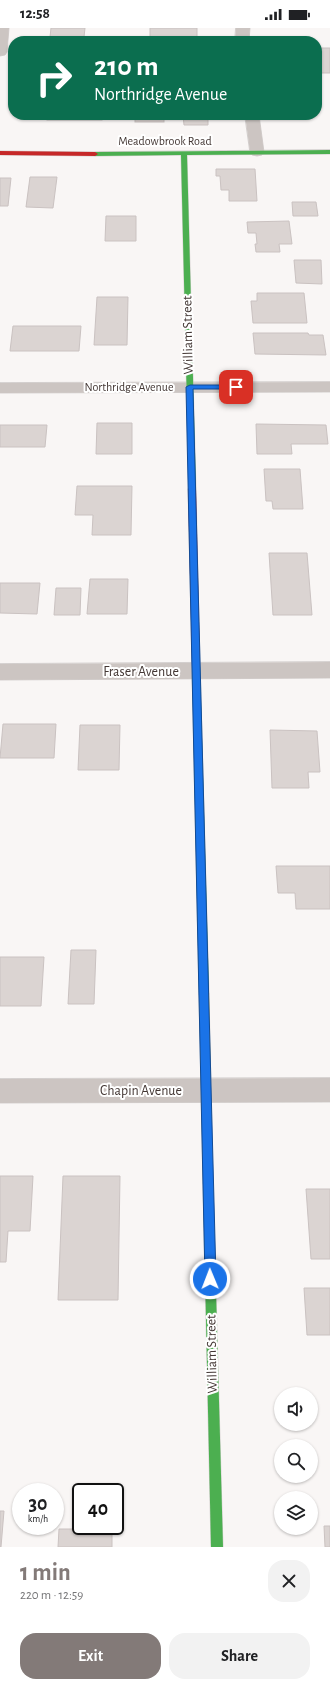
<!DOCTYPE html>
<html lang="en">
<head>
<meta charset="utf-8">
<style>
	body { margin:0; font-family:"Alegreya Sans",sans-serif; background:#f2f2f2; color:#202124; height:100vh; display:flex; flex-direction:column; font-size:15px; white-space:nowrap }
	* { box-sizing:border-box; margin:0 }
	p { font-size:13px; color:#757577 }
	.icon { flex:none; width:22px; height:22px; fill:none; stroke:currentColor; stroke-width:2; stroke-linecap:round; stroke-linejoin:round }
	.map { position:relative; height:1519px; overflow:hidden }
	.sheet { display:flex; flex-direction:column; background:#fff; flex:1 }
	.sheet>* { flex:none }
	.banner { position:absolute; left:8px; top:8px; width:314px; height:84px; border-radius:16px; box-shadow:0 1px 3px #0004; background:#0b6e4f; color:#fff; overflow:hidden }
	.controls { position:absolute; left:274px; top:1359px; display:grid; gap:8px }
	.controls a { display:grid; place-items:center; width:44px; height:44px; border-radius:50%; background:#fff; box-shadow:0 1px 3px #0004; font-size:20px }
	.speed { position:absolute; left:12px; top:1455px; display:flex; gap:8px; font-size:20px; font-weight:700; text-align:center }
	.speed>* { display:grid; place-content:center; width:52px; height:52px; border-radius:50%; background:#fff; box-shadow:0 1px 3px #0004; line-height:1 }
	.speed small { font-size:10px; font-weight:400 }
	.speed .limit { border:2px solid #111; border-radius:6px; background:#fff; color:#111 }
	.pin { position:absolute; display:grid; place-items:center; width:34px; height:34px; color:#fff; margin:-17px; border-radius:8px; box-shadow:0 2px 6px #0006 }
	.me { position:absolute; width:44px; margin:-22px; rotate:359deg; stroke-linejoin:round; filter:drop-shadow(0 0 3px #0008) }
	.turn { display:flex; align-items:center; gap:14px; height:84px; padding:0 20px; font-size:18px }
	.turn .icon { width:52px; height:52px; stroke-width:2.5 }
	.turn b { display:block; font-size:28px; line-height:34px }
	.round { display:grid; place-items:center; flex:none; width:42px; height:42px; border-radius:16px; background:#f2f2f2 }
	.overview { display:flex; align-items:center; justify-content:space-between; height:68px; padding:0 20px }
	h1 { font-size:24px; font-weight:700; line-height:30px; color:#837a78 }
	.button { display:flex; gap:8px; margin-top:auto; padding:8px 20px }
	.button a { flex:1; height:46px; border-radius:16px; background:#837a78; color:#fff; font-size:16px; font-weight:700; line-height:46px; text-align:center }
	.button a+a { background:#f2f2f2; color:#202124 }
	.status { display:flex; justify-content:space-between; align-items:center; height:28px; padding:0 20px; background:#fff; direction:ltr }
	.status svg { height:11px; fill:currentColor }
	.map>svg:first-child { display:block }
</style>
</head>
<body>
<div class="status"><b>12:58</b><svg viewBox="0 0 49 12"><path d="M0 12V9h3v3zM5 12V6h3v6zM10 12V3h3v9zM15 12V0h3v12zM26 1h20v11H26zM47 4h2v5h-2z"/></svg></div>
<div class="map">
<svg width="330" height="1519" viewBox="0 0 330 1519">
	<rect width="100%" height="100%" fill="#f9f6f5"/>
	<!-- building -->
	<g fill="#dbd4d2" stroke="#cac2c1">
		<path d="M51 0H85L84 9H50Z"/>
		<rect x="150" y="0" width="47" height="9"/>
		<rect x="317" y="20" width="13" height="25"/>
		<rect x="47" y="87" width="55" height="5"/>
		<rect x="135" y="87" width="29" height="7"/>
		<path d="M183 87H208V97H184Z"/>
		<path d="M216 141H255L257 173H229V162H221L220 148H216Z"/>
		<path d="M30 149H57L53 180 26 179Z"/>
		<path d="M0 150H11L8 178H0Z"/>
		<path d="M292 174H316L318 188H293Z"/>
		<path d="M106 188H136V213H105Z"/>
		<path d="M289 193 292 216H279L280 224H256L255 216H257L256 205H248L247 194Z"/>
		<path d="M294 232H321L322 256 296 255Z"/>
		<path d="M257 265H304L307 295H253L251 273H257Z"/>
		<path d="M97 269H128L127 317H94Z"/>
		<path d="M13 298H81L79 323H10Z"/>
		<path d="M253 305H308L309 307H323L326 327 255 326Z"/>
		<path d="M97 395H132V426H96Z"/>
		<path d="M256 396 326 397 328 416H291L292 426H257Z"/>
		<path d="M0 397H47L45 419H0Z"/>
		<path d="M264 441H300L303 481H273L272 473H266Z"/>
		<path d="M77 458H132L131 507H92L93 487H75Z"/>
		<path d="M269 525H307L312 587H273Z"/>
		<path d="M90 551H128L127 586H87Z"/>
		<path d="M0 555H40L37 586 0 585Z"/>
		<path d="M56 560H81L80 587H54Z"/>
		<path d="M3 696H56L54 730H0Z"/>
		<path d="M80 697H120L119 742H78Z"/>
		<path d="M270 702 317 703 320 744H308L309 760H272Z"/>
		<path d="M276 838H330V881H296L295 865H278Z"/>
		<path d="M71 922H96L94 976H68Z"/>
		<path d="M0 929H44L41 978H0Z"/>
		<path d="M0 1148H33L30 1203H8L6 1234H0Z"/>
		<path d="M63 1148H120L118 1272H58Z"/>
		<path d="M306 1161H330V1231H311Z"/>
		<path d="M304 1260H330V1307H307Z"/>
		<path d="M0 1483H4L1 1519H0Z"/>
		<path d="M324 1498H330V1519H325Z"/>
		<path d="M59 1501H112V1519H58Z"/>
	</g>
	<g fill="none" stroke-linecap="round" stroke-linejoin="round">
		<defs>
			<g id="street">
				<path d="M0 0H9L7 24 5 27 0 28Z"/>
				<path d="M236 0H250L249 13H235Z"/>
				<path d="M245 87H259L264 124 262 127 257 128 252 127 250 124Z"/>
				<path d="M330 354V364L0 365V355Z"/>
				<path d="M330 634V650L0 652V636Z"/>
				<path d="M330 1050V1074L0 1075V1051Z"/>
			</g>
			<g id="fast">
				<path d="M330 122V126L187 127 196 461 192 464 189 463 181 127 95 128 92 126 95 124Z"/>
				<path d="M196 634 200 637 209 966 208 969 204 970 200 969 199 966 192 637Z"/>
				<path d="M208 1150 212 1151 213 1155 223 1519H211L203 1155 204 1151Z"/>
			</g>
			<path id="slow" d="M204 962 208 963 209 966 213 1155 212 1159 208 1160 204 1159 203 1155 199 966 200 963Z"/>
			<g id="jam">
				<path d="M0 123 95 124 98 126 95 128 0 127Z"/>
				<path d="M192 458 196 461 200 637 196 640 192 637 188 461Z"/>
			</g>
		</defs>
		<!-- street casing -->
		<use href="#street" stroke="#d4d0cf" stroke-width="1"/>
		<!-- fast casing -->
		<use href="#fast" stroke="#d4d0cf" stroke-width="1"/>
		<!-- slow casing -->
		<use href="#slow" stroke="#d4d0cf" stroke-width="1"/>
		<!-- jam casing -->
		<use href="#jam" stroke="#d4d0cf" stroke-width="1"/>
		<!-- street -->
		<use href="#street" fill="#ccc5c2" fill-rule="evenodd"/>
		<!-- fast -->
		<use href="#fast" fill="#4caf50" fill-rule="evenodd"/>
		<!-- slow -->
		<use href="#slow" fill="#ffc107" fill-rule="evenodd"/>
		<!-- jam -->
		<use href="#jam" fill="#c62828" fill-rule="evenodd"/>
	</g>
	<!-- route -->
	<path fill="#1a73e8" stroke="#114b97" d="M190 357H236L240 359 236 361H193L216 1251 214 1255 210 1257 206 1255 205 1251 186 359Z"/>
	<g text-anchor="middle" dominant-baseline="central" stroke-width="4" stroke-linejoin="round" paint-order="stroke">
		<!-- far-street labels -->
		<g font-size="12" fill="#433734" stroke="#fff">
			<text x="165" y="113">Meadowbrook Road</text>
			<text x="129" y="359">Northridge Avenue</text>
		</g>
		<!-- street labels -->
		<g font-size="14" fill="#433734" stroke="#fff">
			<text transform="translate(188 307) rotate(-91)">William Street</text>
			<text x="141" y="644">Fraser Avenue</text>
			<text x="141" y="1063">Chapin Avenue</text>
			<text transform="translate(212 1326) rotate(-91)">William Street</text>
		</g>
	</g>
</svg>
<div class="controls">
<a><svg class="icon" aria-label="sound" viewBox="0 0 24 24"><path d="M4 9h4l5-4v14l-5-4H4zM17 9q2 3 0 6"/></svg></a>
<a><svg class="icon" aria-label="search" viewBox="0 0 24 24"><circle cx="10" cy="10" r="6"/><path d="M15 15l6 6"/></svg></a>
<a><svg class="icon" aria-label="layers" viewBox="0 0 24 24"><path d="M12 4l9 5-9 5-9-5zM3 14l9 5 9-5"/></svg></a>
</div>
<div class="speed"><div>30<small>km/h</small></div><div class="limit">40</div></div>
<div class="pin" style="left:236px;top:359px;background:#d93025"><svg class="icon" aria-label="arrive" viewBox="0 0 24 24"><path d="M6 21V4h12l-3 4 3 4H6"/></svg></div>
<svg class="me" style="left:210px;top:1251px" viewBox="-20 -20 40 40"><circle r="17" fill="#1a73e8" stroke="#fff" stroke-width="3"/><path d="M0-11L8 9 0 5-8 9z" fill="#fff"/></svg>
<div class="banner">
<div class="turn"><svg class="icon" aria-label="right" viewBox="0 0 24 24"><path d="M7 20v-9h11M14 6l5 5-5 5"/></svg><div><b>210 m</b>Northridge Avenue</div></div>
</div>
</div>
<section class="sheet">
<div class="overview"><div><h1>1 min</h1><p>220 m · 12:59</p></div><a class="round"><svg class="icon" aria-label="close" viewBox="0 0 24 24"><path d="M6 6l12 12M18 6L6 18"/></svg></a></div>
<div class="button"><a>Exit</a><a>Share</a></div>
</section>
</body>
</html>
